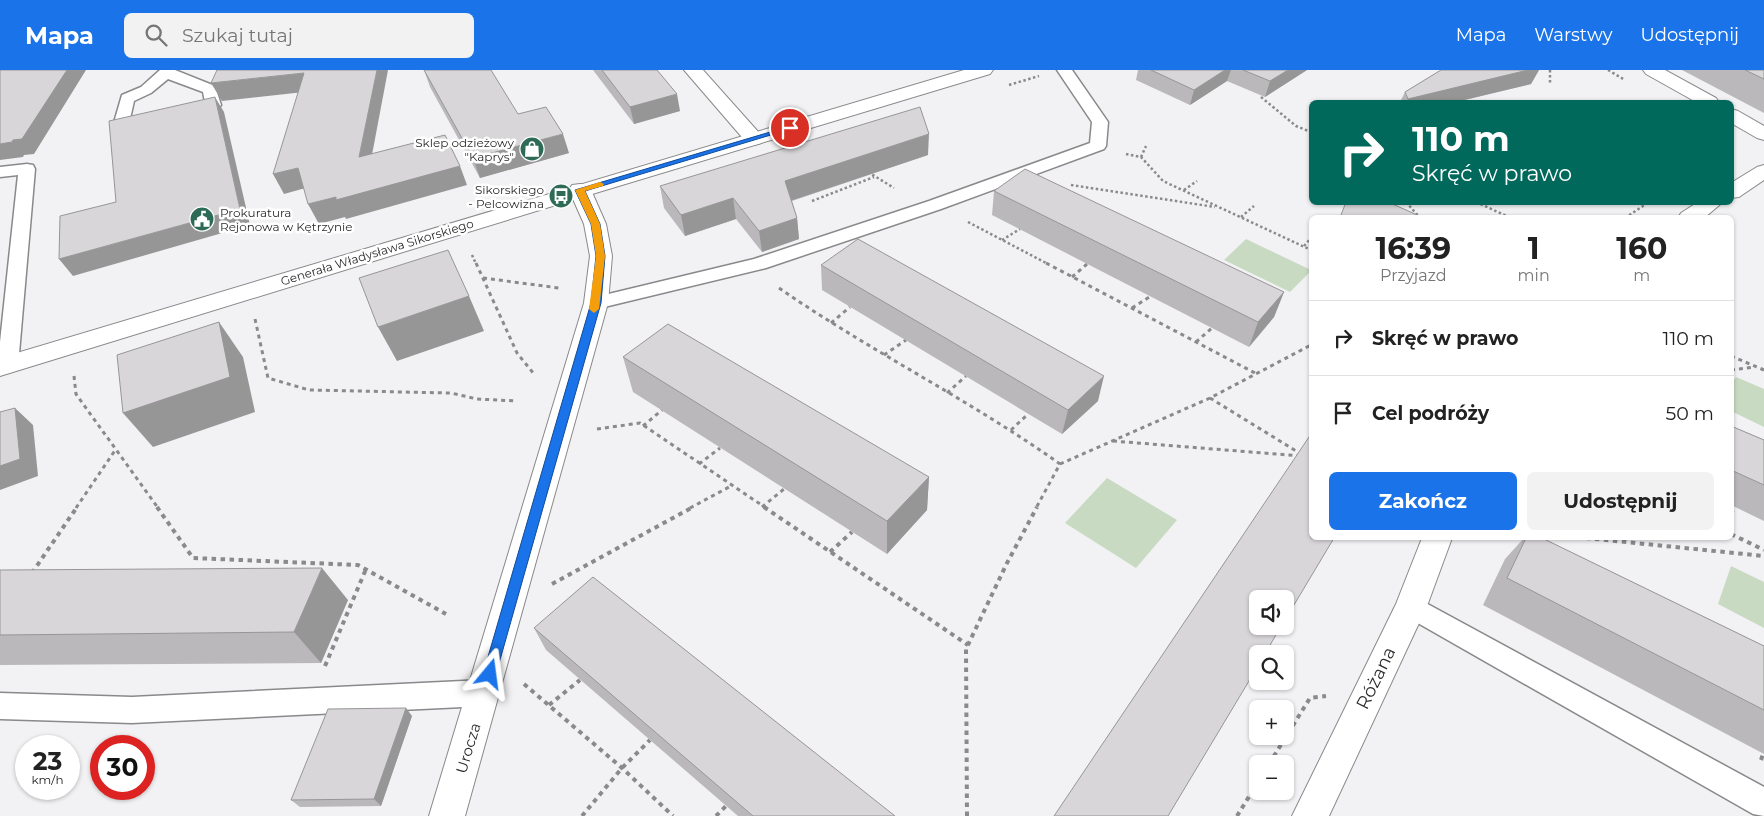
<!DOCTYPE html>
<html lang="pl">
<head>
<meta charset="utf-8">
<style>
	body { margin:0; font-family:Montserrat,sans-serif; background:#f2f2f2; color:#222; height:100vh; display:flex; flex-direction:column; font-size:19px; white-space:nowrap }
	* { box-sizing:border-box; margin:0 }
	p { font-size:16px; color:#767676 }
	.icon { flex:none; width:28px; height:28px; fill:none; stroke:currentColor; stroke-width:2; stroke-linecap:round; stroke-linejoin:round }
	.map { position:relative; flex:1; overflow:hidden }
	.side { position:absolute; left:1309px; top:145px; width:425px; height:325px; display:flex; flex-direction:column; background:#fff; border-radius:8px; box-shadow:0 1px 4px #0004 }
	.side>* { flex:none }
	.hud { position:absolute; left:1309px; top:30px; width:425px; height:105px; border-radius:8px; box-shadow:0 1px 4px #0004; background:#00695c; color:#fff; overflow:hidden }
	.fabs { position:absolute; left:1249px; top:520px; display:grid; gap:10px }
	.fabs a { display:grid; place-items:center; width:45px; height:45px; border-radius:8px; background:#fff; box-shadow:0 1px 4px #0004; font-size:25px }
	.speed { position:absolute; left:15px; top:665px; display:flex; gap:10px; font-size:25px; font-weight:700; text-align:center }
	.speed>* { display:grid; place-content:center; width:65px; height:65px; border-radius:50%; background:#fff; box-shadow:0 1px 4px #0004; line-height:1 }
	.speed small { font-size:12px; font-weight:400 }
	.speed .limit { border:8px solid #d22; background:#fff; color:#111 }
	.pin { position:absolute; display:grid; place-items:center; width:42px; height:42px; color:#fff; margin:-21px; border:2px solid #fff; border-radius:50%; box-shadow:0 1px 5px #0007 }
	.me { position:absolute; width:55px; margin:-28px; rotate:16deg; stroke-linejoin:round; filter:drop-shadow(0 0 4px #0008) }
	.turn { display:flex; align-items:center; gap:18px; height:105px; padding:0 20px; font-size:22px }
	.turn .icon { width:65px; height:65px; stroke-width:2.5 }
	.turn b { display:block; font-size:35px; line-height:42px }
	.eta { display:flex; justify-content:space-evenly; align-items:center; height:85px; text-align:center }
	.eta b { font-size:30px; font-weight:700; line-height:35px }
	.button { display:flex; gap:10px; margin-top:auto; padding:10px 20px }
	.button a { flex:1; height:58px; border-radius:8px; background:#1a73e8; color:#fff; font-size:20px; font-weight:700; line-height:58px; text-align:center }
	.button a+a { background:#f2f2f2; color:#222 }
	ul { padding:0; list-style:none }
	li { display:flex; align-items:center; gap:15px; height:75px; padding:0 20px; border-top:1px solid #e0e0e0 }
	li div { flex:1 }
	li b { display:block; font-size:19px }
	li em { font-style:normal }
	header { display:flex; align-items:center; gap:30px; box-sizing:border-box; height:70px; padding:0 25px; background:#1a73e8; color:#fff }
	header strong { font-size:24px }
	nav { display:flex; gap:28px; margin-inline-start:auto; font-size:18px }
	.search { width:350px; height:45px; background:#f2f2f2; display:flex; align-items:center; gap:12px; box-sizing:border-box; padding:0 18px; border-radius:8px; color:#767676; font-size:19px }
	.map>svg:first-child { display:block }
</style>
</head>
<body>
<header>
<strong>Mapa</strong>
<div class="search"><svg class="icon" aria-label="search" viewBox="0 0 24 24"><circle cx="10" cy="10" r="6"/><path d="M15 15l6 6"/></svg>Szukaj tutaj</div>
<nav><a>Mapa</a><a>Warstwy</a><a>Udostępnij</a></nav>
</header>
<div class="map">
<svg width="1764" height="746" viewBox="0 0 1764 746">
	<rect width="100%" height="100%" fill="#f2f2f4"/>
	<!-- green -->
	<g fill="#c8dbc2">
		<path d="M1246 169 1311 200V201L1290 222 1224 190Z"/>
		<path d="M1736 307 1764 319V357L1731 341V315Z"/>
		<path d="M1107 408 1177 450 1136 498 1065 453Z"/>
		<path d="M1731 496 1764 512V558L1718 534Z"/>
	</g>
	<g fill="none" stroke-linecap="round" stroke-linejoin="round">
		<defs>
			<g id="lane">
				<path d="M160 0H175L215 16 221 35 219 38C208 41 195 46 184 43L182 40 184 37 205 32 203 22 168 9 151 23 134 31 130 49 142 46 148 48 150 51 148 54 121 61 115 59 113 56 122 25 141 17Z"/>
				<path d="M1057 0H1072L1108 52 1106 76 1104 79 941 139 766 198 596 239 589 238 586 233 589 228 596 227 754 189 929 131 1090 73 1092 52Z"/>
				<path d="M27 94 33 95 35 99 18 295 15 300 8 302 0 299V272L18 105 0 107V97Z"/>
				<path d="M1411 525 1764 717V746L1753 744 1402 544 1398 536 1402 528Z"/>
				<path d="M484 610 494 614 498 623 494 632 484 636 132 653 0 649V623L132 627Z"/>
			</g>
			<g id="street">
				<path d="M684 0H703L761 65 764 69 761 73 754 75 747 73Z"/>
				<path d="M1643 0H1665L1716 28 1719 32H1696L1646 4Z"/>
				<path d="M1731 39 1738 41 1764 56V70L1757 68 1731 53Z"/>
				<path d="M1764 95V110L1739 127 1731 128V113L1757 97Z"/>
				<path d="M580 114 588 115 591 120 606 154 612 186 608 233 465 746H429L584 233 590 186 584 154 569 120 572 115Z"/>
				<path d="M1698 132H1723L1704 148H1678L1681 143Z"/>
				<path d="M1422 468H1452L1427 536 1329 746H1292L1396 534Z"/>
			</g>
			<path id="secondary" d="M964 0H993L990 4 569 131 0 306V288Z"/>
		</defs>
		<!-- lane casing -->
		<use href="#lane" stroke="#89898b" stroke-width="3"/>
		<!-- street casing -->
		<use href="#street" stroke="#89898b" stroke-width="2"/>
		<!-- secondary casing -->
		<use href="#secondary" stroke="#89898b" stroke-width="2"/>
		<!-- path-far2 -->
		<g stroke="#8a8a8c" stroke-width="2.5" stroke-dasharray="2.5 2.5" stroke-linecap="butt">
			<path d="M1550 0V14"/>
			<path d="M1608 0 1625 10"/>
			<path d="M1009 15 1039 6"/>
			<path d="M1261 27 1296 56 1311 62"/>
			<path d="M1126 84 1141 87 1163 111 1311 180"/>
			<path d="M1141 87 1146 76"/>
			<path d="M868 102 894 118"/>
			<path d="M1071 115 1215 137"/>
			<path d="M1184 120 1197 111"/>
			<path d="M812 131 874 107"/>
			<path d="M1406 132 1420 148"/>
			<path d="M1476 132 1511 148"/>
			<path d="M1241 147 1254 136"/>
			<path d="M1625 148 1649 132"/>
			<path d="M968 152 1048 194"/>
			<path d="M1002 170 1020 159"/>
			<path d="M1304 176 1311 168"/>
			<path d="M472 185 476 194"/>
		</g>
		<!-- path-far1 -->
		<g stroke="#8a8a8c" stroke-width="3" stroke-dasharray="4 4" stroke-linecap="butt">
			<path d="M476 193 517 283 534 304"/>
			<path d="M1046 193 1255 303"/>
			<path d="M1072 207 1087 194"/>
			<path d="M483 208 559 218"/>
			<path d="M779 218C870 281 970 330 1060 394L1036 438"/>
			<path d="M1132 238 1151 226"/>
			<path d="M255 249 268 308 309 320 451 323 477 329 517 331"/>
			<path d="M831 253 850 237"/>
			<path d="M1196 272 1212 258"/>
			<path d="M884 285 906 270"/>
			<path d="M1731 286 1764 300"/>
			<path d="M1731 300 1755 297"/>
			<path d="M74 306 76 324 158 438"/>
			<path d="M947 323 966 306"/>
			<path d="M1210 328 1301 384"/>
			<path d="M643 356 662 340"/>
			<path d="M597 359 640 353 766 438"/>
			<path d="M1011 360 1028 344"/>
			<path d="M1113 371 1301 386"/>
			<path d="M699 394 720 378"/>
			<path d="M1060 394 1210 328 1311 275"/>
			<path d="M762 437 784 419"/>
			<path d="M76 438 116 379"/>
			<path d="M690 438 731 416"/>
		</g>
		<!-- path -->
		<g stroke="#8a8a8c" stroke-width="4" stroke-dasharray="4.5 4.5" stroke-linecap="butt">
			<path d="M157 437 193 488 358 495 446 544"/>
			<path d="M764 437 968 575"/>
			<path d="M1731 445 1734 437"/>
			<path d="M1731 464 1764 480"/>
			<path d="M1586 468 1764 486"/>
			<path d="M830 482 852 462"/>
			<path d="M32 503 77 437"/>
			<path d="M552 514 693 437"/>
			<path d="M325 596 366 499"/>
			<path d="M524 614 622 698 673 746"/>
			<path d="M549 635 580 610"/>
			<path d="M1761 690 1763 684"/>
			<path d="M1269 694 1310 628 1326 626"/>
			<path d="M582 746 622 698 650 670"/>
			<path d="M716 746 726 736"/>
			<path d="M967 746 966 579 1007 493 1037 437"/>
			<path d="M1237 746 1258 712"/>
		</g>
		<!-- lane -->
		<use href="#lane" fill="#fff" fill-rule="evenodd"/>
		<!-- street -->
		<use href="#street" fill="#fff" fill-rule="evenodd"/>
		<!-- secondary -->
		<use href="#secondary" fill="#fff" fill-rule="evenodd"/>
	</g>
	<!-- wall -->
	<g fill="#bab8ba">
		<path d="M424 0 518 44 569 83 480 108 430 17Z"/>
		<path d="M593 0H657L680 41 634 54Z"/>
		<path d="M1138 0H1307L1265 27 1227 11 1190 35 1136 10Z"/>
		<path d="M1441 0H1539L1531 14 1456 32H1400L1405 22Z"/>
		<path d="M1682 0H1764V43Z"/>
		<path d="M928 85 792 131 797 148 799 169 762 182 736 149 685 166 664 138 660 116Z"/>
		<path d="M994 121 1284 222 1274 247 1249 277 992 145Z"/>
		<path d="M821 195 1098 331 1062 364 822 220Z"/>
		<path d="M623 287 929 407 927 440 887 484 633 322Z"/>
		<path d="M1731 356 1764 370V451L1731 435Z"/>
		<path d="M1524 468H1542L1764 576V684L1483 535 1505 489Z"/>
		<path d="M0 500 348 530 321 593 0 595Z"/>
		<path d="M534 558 895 746H738L546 580Z"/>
		<path d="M412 646 381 736 300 737 291 730Z"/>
	</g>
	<!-- shaded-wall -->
	<g fill="#979697">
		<path d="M67 0H86L34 84 24 85 23 87 0 90V74Z"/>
		<path d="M377 0H388L368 106 359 87Z"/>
		<path d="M1225 0H1231L1227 11 1190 35 1194 20Z"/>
		<path d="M1288 0H1307L1265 27 1270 11Z"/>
		<path d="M1528 0H1539L1531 14 1456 32H1406L1408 29Z"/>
		<path d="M304 3 313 21 222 31 211 13Z"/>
		<path d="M677 24 680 41 634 54 630 37Z"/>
		<path d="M215 27 224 42 250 155 73 206 59 189 240 139Z"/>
		<path d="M563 64 569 83 480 108 473 88Z"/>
		<path d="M929 64 928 85 787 132 785 111Z"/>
		<path d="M460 96 467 115 346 149 345 147 319 154 308 134Z"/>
		<path d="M298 98 309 117 284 124 273 104Z"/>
		<path d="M733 128 736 149 685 166 681 145Z"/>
		<path d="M797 148 799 169 762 182 759 161Z"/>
		<path d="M1284 222 1274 247 1249 277 1258 252Z"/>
		<path d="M469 226 484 261 397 291 378 257Z"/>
		<path d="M219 252 243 287 255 342 153 377 123 343Z"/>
		<path d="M1104 306 1098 331 1062 364 1068 340Z"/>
		<path d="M15 338 33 355 38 406 0 420V396Z"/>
		<path d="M929 407 927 440 887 484V451Z"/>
		<path d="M322 498 348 530 321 593 294 562Z"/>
		<path d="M406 638 412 646 381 736 374 729Z"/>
	</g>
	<!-- building -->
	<g fill="#d8d6d8" stroke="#979697">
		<path d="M0 0H67L22 69 13 70 12 72 0 74Z"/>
		<path d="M217 0H377L359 87 445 65 460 96 336 130V127L308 134 298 98 273 104 304 3 211 13Z"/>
		<path d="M424 0H491L518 44 546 37 563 64 473 88Z"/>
		<path d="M602 0H657L677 24 630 37Z"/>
		<path d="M1151 0H1225L1194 20Z"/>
		<path d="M1243 0H1288L1270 11Z"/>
		<path d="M1441 0H1528L1408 29 1405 22Z"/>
		<path d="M1745 0H1764V9Z"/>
		<path d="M215 27 240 139 59 189 60 146 116 132 109 51Z"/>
		<path d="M920 37 929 64 785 111 797 148 759 161 733 128 681 145 660 116Z"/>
		<path d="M1025 99 1284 222 1258 252 994 121Z"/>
		<path d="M1346 132H1388L1424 148H1346L1341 145Z"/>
		<path d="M858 169 1104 306 1068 340 821 195Z"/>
		<path d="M448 180 469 226 378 257 359 208Z"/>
		<path d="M219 252 230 307 123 343 117 285Z"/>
		<path d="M668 254 929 407 887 451 623 287Z"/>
		<path d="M15 338 20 389 0 396V342Z"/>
		<path d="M1731 356 1764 370V415L1731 400Z"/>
		<path d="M1311 364V468H1334L1285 550V529H1258V556H1281L1265 584H1258V596L1168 746H1054Z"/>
		<path d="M1526 468H1542L1764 576V640L1507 508Z"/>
		<path d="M322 498 294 562 0 565V500Z"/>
		<path d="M593 507 895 746H753L534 558Z"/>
		<path d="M406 638 374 729 291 730 328 639Z"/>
	</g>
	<!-- route -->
	<path fill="#1a73e8" stroke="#114b97" d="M787 57 794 58 585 121 600 154 605 186 601 233 496 604 494 609 490 610 485 609 483 604 591 233 596 186 591 154 575 120Z"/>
	<!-- slow -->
	<path fill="#f59e0b" d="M600 112 604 114 603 116 585 121 600 154 605 186 599 239 594 243 589 239 596 186 591 154 575 120Z"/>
	<!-- icons -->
	<defs>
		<symbol id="shop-disc" viewBox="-11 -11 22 22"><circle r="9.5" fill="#2d6b56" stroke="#fff"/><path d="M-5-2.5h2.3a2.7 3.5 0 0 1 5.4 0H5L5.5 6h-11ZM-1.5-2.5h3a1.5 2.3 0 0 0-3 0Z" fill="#fff"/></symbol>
		<symbol id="bus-disc" viewBox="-11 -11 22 22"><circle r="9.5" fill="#2d6b56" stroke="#fff"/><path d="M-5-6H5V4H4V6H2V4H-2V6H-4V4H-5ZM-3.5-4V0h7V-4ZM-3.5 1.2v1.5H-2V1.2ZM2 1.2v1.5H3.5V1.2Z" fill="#fff"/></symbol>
		<symbol id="civic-disc" viewBox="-11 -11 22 22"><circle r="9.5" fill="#2d6b56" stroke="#fff"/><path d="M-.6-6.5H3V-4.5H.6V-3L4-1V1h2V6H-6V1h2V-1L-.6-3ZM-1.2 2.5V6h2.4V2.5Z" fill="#fff"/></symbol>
	</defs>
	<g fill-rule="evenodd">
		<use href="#shop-disc" x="518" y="65" width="28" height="28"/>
		<use href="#bus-disc" x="547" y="112" width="28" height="28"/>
		<use href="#civic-disc" x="188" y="135" width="28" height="28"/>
	</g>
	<g text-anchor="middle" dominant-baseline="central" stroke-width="5" stroke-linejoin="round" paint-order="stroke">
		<!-- far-poi labels -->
		<g font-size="12" fill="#2c2c2d" stroke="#fff" text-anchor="end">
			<text x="514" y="72">Sklep odzieżowy<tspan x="514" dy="14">"Kaprys"</tspan></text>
			<text x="544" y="119">Sikorskiego<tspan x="544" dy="14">- Pelcowizna</tspan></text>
			<text x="220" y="142" text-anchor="start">Prokuratura<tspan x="220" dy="14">Rejonowa w Kętrzynie</tspan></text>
		</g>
		<!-- far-street labels -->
		<g font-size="12" fill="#2c2c2d" stroke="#fff">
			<text transform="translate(377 182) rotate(-17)">Generała Władysława Sikorskiego</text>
		</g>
		<!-- street labels -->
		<g font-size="15" fill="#2c2c2d" stroke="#fff">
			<text transform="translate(468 678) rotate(-73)">Urocza</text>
		</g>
		<!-- near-street labels -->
		<g font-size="18" fill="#2c2c2d" stroke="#fff">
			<text transform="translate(1376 608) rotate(-64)">Różana</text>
		</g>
	</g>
</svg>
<div class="fabs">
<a><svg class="icon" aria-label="sound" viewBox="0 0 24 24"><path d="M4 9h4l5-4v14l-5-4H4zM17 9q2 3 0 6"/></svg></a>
<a><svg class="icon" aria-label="search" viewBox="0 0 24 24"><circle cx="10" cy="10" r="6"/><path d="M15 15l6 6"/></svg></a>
<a>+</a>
<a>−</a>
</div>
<div class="speed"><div>23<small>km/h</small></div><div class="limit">30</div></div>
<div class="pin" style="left:790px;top:58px;background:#d93025"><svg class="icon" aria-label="arrive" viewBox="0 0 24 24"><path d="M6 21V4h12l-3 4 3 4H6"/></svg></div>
<svg class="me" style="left:490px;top:604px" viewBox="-20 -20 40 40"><path d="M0-17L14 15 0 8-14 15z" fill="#1a73e8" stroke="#fff" stroke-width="4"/></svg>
<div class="hud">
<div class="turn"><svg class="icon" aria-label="right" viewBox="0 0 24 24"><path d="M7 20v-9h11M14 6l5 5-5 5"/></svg><div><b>110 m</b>Skręć w prawo</div></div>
</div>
<section class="side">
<div class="eta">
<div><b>16:39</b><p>Przyjazd</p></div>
<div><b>1</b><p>min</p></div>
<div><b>160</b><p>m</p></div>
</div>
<ul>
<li><svg class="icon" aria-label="right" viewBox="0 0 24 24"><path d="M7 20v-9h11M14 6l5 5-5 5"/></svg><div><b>Skręć w prawo</b></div><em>110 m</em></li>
<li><svg class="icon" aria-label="arrive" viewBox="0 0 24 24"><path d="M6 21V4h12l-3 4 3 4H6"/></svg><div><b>Cel podróży</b></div><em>50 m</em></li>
</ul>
<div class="button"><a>Zakończ</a><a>Udostępnij</a></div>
</section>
</div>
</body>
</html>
